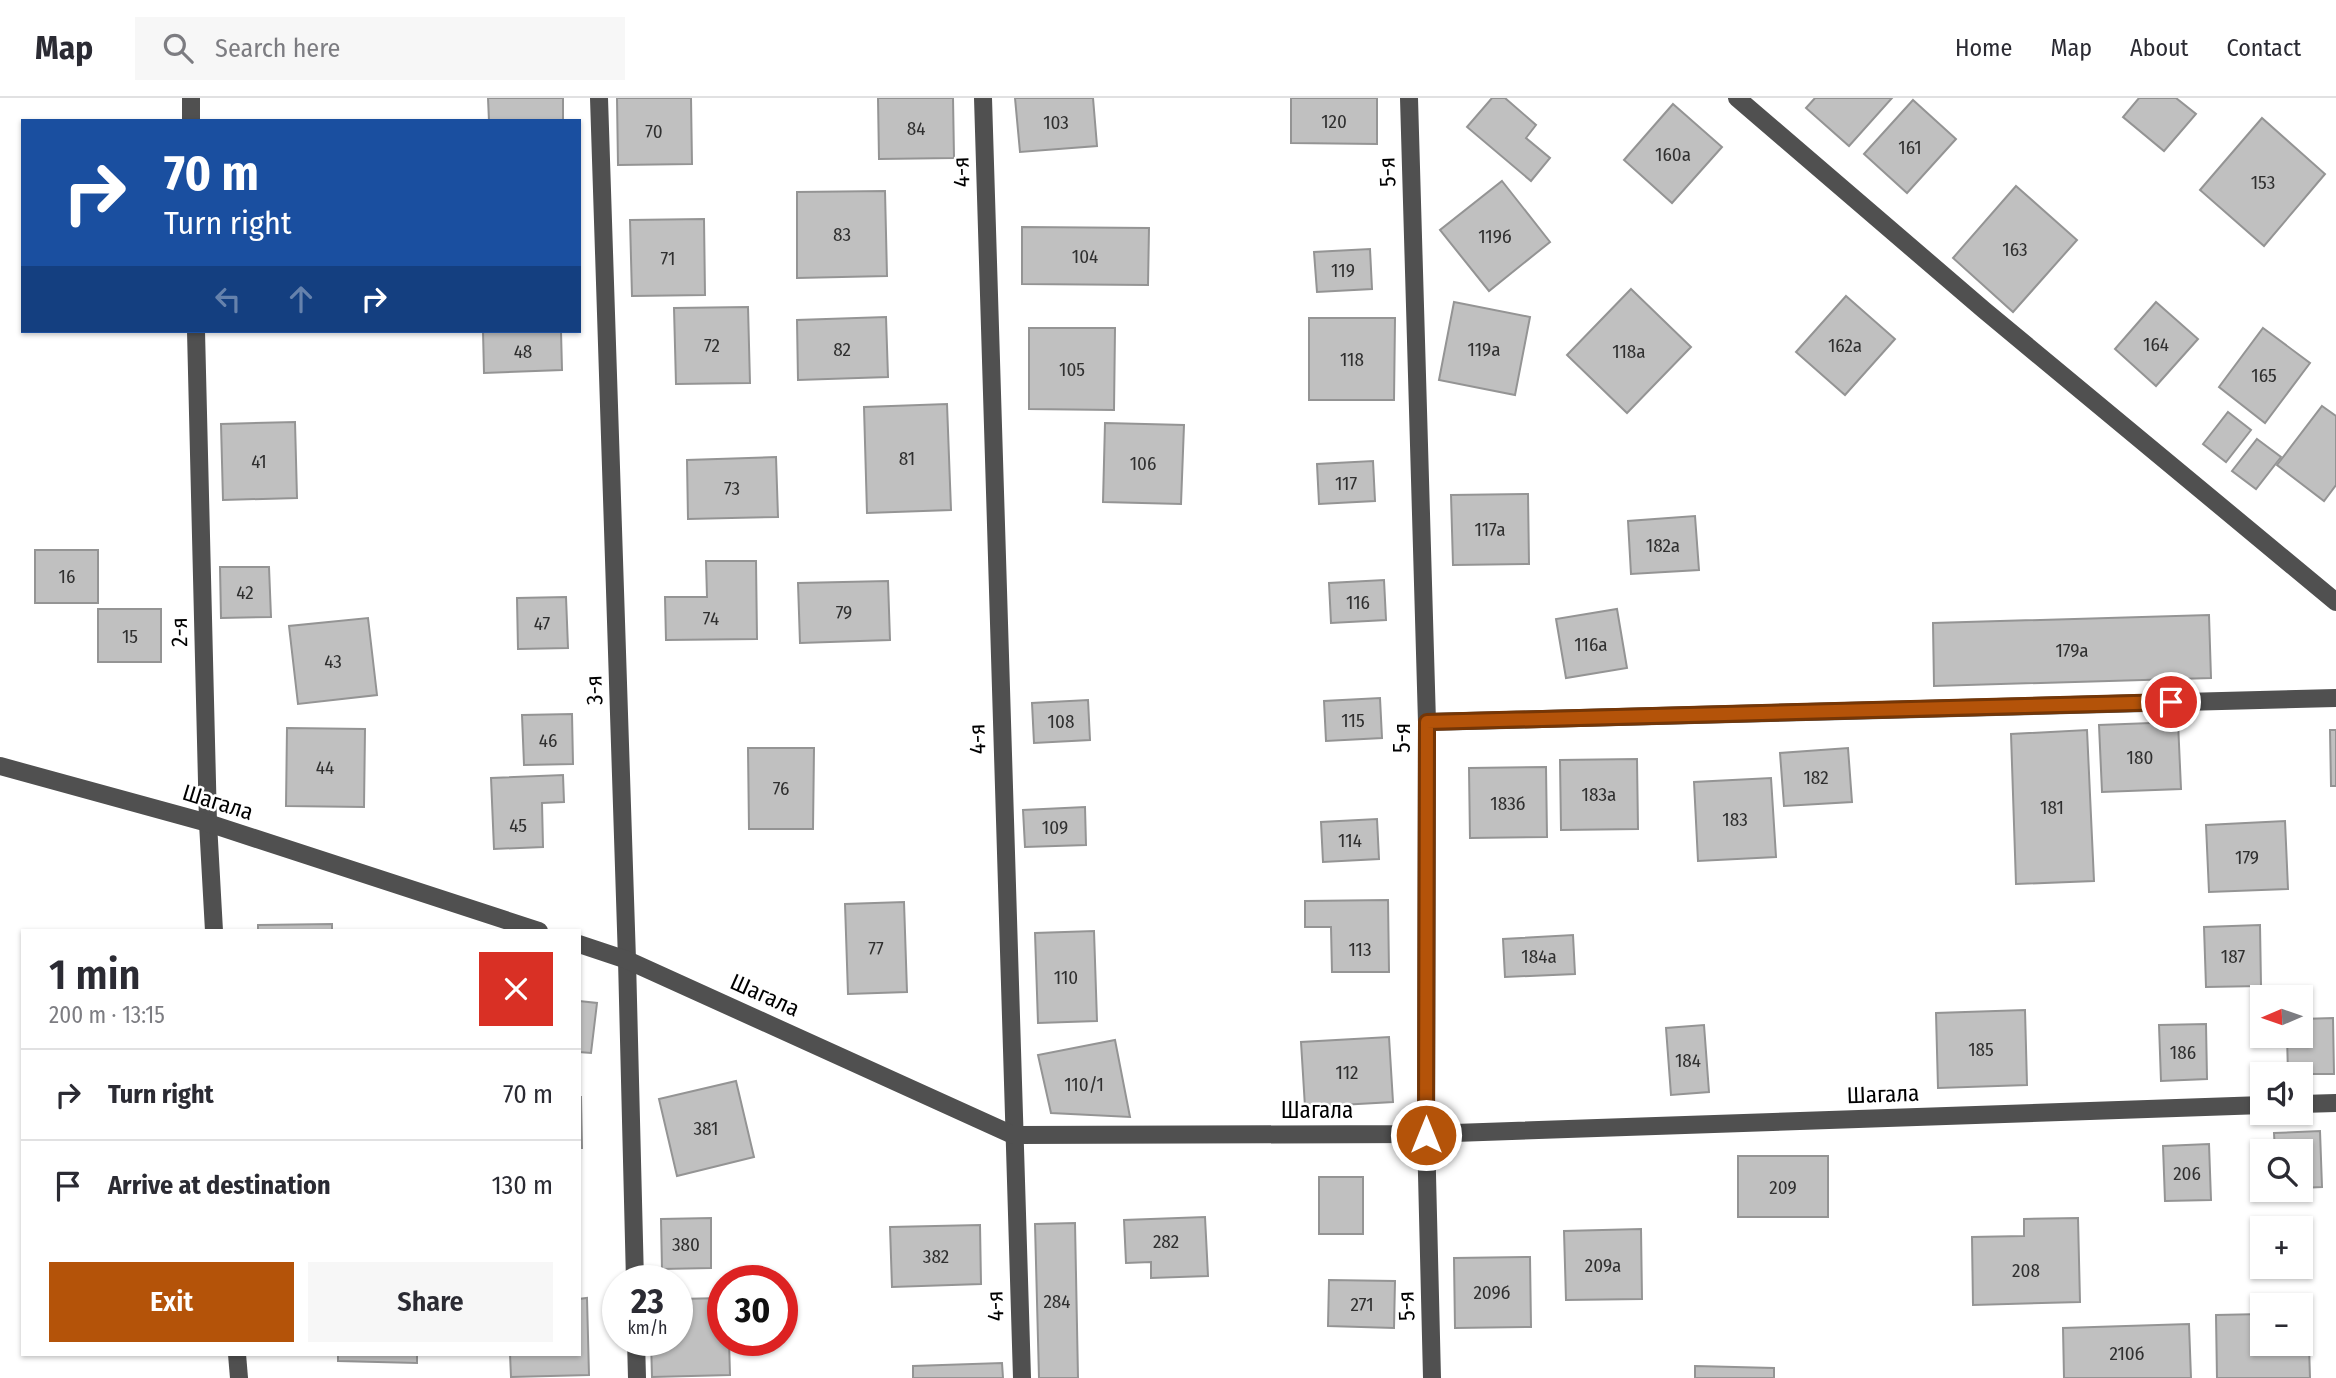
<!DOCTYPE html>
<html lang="en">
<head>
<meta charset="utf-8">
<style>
	body { margin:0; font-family:"Fira Sans Condensed",sans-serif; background:#f7f7f7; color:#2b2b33; height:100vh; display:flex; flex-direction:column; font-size:26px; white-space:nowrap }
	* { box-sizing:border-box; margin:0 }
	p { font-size:23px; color:#7c7c81 }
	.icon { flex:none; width:38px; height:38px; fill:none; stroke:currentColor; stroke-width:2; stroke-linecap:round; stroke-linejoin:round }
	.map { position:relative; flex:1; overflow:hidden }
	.panel { position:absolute; left:21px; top:831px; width:560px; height:427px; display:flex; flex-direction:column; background:#fff; border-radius:0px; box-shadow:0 2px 5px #0004 }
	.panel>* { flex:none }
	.banner { position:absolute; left:21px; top:21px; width:560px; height:214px; border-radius:0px; box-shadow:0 2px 5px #0004; background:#1a4fa0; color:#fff; overflow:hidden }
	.needle { width:46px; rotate:268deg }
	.fabs { position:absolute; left:2250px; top:887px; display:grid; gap:14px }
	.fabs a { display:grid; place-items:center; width:63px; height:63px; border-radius:0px; background:#fff; box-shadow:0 2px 5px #0004; font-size:35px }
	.speed { position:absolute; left:602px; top:1167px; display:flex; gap:14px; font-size:35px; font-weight:700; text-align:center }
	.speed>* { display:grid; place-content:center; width:91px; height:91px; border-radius:50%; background:#fff; box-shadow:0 2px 5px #0004; line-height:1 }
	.speed small { font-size:18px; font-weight:400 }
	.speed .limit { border:10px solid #d22; background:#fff; color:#111 }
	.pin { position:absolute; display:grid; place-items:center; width:60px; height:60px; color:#fff; margin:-30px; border:4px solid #fff; border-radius:50%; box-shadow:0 2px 7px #0007 }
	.me { position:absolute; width:77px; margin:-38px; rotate:0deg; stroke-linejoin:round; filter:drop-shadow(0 0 5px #0008) }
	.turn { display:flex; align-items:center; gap:24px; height:147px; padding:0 28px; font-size:32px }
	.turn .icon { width:91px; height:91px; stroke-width:2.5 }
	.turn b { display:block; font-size:49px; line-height:60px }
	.lanes { display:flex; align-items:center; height:66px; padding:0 28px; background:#0003; justify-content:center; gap:35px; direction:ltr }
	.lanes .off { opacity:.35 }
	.round { display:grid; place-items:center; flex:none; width:74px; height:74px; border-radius:0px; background:#f7f7f7 }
	.head { display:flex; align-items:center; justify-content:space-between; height:119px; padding:0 28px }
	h1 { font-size:42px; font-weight:600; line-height:52px }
	.cta { display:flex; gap:14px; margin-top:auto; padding:14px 28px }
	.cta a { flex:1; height:80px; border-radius:0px; background:#b45309; color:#fff; font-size:28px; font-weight:600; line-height:80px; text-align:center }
	.cta a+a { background:#f7f7f7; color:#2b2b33 }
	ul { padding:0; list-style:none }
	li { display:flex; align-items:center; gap:21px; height:91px; padding:0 28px; border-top:2px solid #e1e1e2 }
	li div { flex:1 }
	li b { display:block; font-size:26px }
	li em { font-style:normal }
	header { display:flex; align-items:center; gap:42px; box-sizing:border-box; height:98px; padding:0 35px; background:#fff; border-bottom:2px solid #e1e1e2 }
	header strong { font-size:33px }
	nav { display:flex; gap:38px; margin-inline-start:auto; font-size:24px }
	.search { width:490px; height:63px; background:#f7f7f7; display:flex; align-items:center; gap:18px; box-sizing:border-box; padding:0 24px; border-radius:0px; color:#7c7c81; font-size:26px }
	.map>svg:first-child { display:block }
</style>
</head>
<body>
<header>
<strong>Map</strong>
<div class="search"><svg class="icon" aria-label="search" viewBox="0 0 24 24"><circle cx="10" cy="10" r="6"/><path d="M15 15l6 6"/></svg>Search here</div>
<nav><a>Home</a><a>Map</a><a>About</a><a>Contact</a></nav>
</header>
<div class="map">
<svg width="2336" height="1280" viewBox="0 0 2336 1280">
	<rect width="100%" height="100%" fill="#fff"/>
	<!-- building -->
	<g fill="#c0c0c0" stroke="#949494" stroke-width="2">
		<path d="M488 0H563V23H489Z"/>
		<path d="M617 0H691L692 66 618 67Z"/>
		<path d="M878 0H953L954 60 879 61Z"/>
		<path d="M1015 0H1093L1097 48 1020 54Z"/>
		<path d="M1291 0H1377V46L1291 45Z"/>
		<path d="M1492 0H1505L1536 27 1526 40 1550 60 1531 83 1467 29Z"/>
		<path d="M1815 0H1892L1849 48 1806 10Z"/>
		<path d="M2139 0H2176L2196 16 2164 53 2123 19Z"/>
		<path d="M1913 2 1956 41 1907 95 1864 56Z"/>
		<path d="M1673 6 1722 49 1672 105 1624 62Z"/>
		<path d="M2262 20 2325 76 2264 148 2200 92Z"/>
		<path d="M1502 83 1550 144 1489 193 1440 132Z"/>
		<path d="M2016 88 2077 142 2013 214 1953 160Z"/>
		<path d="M885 93 887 178 797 180V94Z"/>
		<path d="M704 121 705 197 632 198 630 122Z"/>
		<path d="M1022 129 1149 130 1148 187 1022 186Z"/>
		<path d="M1370 151 1372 191 1317 194 1314 154Z"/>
		<path d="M1631 191 1691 249 1627 315 1567 257Z"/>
		<path d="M1846 198 1895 241 1845 297 1796 254Z"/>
		<path d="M1454 204 1530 219 1515 297 1439 282Z"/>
		<path d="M2156 204 2198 241 2156 288 2115 251Z"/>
		<path d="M748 209 750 285 676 286 674 210Z"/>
		<path d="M886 219 888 279 798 282 797 222Z"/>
		<path d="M1309 220H1395L1394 302H1309Z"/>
		<path d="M1029 230H1115L1114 312 1029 311Z"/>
		<path d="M2263 230 2310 265 2265 325 2219 289Z"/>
		<path d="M483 233H561L562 272 484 275Z"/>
		<path d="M947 306 951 412 867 415 864 309Z"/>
		<path d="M2322 308 2336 318V387L2324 403 2277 367Z"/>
		<path d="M2228 314 2251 332 2226 364 2203 346Z"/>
		<path d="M295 324 297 400 223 402 221 326Z"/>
		<path d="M1105 325 1184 327 1181 406 1103 404Z"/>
		<path d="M2257 341 2281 359 2256 391 2232 373Z"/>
		<path d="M776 359 778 419 688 421 687 362Z"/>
		<path d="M1373 363 1375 403 1319 406 1317 366Z"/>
		<path d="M1528 396 1529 466 1453 467 1451 397Z"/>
		<path d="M1695 418 1699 472 1631 476 1628 423Z"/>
		<rect x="35" y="452" width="63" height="53"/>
		<path d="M706 463H756L757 541 666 542 665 499H707Z"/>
		<path d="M220 469H269L271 519 221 520Z"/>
		<path d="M1384 482 1386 522 1331 525 1329 485Z"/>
		<path d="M888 483 890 542 800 545 798 485Z"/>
		<path d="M566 499 568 550 518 551 517 500Z"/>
		<rect x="98" y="511" width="63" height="53"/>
		<path d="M1617 511 1627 570 1566 580 1556 521Z"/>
		<path d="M2209 517 2211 580 1934 588 1933 525Z"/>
		<path d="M368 520 377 597 298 606 289 528Z"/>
		<path d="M1380 600 1382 640 1326 643 1324 603Z"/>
		<path d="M1088 602 1090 642 1034 645 1032 605Z"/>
		<path d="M572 616 573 666 524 667 522 617Z"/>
		<path d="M2178 624 2181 691 2102 694 2099 627Z"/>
		<path d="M287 630 365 631 364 709 286 708Z"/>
		<path d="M2087 632 2094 783 2016 786 2011 636Z"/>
		<path d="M2330 632H2336V688H2331Z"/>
		<path d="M748 650H814L813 731H749Z"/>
		<path d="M1848 650 1852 704 1784 708 1780 655Z"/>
		<path d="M1637 661 1638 731 1561 732 1560 662Z"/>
		<path d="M1546 669 1547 739 1470 740 1469 670Z"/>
		<path d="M563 677 564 704 542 705 543 749 494 751 491 680Z"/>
		<path d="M1771 680 1776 759 1698 763 1694 684Z"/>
		<path d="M1085 709 1086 747 1025 749 1023 712Z"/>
		<path d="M1377 721 1379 761 1323 764 1321 724Z"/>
		<path d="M2285 723 2288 791 2209 794 2206 727Z"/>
		<path d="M1388 802 1389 874H1332L1331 829H1305V803Z"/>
		<path d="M904 804 907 894 848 896 845 806Z"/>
		<path d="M332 826V833H258V827Z"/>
		<path d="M2260 827 2261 888 2206 889 2204 829Z"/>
		<path d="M1094 833 1097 923 1038 925 1035 835Z"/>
		<path d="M1573 837 1575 876 1505 879 1503 841Z"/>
		<path d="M579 903 597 905 591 955 579 954Z"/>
		<path d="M2025 912 2027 987 1938 990 1936 915Z"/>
		<path d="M2333 920 2334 976H2288L2287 938H2301V921Z"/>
		<path d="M2206 926 2207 981 2161 983 2159 927Z"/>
		<path d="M1704 927 1709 994 1671 997 1666 930Z"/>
		<path d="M1389 939 1393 1004 1305 1009 1301 944Z"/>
		<path d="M1115 942 1130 1019 1051 1015 1038 957Z"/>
		<path d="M736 983 754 1059 677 1078 659 1001Z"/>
		<path d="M579 999H581L582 1050H579Z"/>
		<path d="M2320 1033 2322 1089 2301 1090V1054H2275L2274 1035Z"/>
		<path d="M2209 1046 2211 1102 2165 1103 2163 1048Z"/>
		<rect x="1738" y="1058" width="90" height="61"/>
		<rect x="1319" y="1079" width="44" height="57"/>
		<path d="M1205 1119 1208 1178 1151 1180V1164L1126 1165 1124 1122Z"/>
		<path d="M711 1120V1170L662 1171 661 1121Z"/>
		<path d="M2078 1120 2080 1204 1973 1207 1972 1139 2024 1138V1121Z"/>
		<path d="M1075 1125 1078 1280H1039L1035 1126Z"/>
		<path d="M980 1127 981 1186 892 1189 890 1129Z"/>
		<path d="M1641 1131 1642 1201 1566 1202 1564 1133Z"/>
		<path d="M1530 1159 1531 1229 1455 1230 1454 1160Z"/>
		<path d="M1329 1182 1395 1183 1394 1230 1328 1228Z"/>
		<path d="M587 1200 589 1277 511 1279 510 1256H579V1201Z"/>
		<path d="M723 1200V1242H729L730 1277 652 1279 651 1242H677V1201Z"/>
		<path d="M2308 1214 2310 1280H2217L2216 1217 2263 1216V1246H2301V1215Z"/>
		<path d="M2189 1226 2191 1280H2064L2063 1230Z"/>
		<path d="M338 1256H417V1265L338 1263Z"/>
		<path d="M1002 1265 1003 1280H913V1268Z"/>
		<path d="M1695 1268 1774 1270V1280H1695Z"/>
	</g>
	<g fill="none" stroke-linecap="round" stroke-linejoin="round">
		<!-- minor -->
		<g stroke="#505050" stroke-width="18">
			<path d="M191 0V23"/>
			<path d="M599 0 627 862 635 1183"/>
			<path d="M983 0 1022 1280"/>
			<path d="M1409 0 1427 624 1426 1036 1432 1280"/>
			<path d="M1737 0 1984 212 2336 504"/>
			<path d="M196 233 208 725 214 833"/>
			<path d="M1427 624 2336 600"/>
			<path d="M0 668 208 725 539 833"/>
			<path d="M579 846 627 862 1013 1037 1426 1036 2263 1007"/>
			<path d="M2301 1006 2336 1005"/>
			<path d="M636 1242 637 1280"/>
			<path d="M237 1256 239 1280"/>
		</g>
	</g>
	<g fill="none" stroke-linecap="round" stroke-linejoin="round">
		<defs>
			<path id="route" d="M1426 1037 1427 624 2171 604"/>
		</defs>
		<!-- route casing -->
		<use href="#route" stroke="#753606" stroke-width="18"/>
		<!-- route -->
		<use href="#route" stroke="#b45309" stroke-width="12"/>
	</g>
	<g text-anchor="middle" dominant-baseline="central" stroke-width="5" stroke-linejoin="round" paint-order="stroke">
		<!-- number labels -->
		<g font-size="19" fill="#303030">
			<text x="1334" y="23">120</text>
			<text x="1056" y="24">103</text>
			<text x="916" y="30">84</text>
			<text x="654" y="33">70</text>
			<text x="1910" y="49">161</text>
			<text x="1673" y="56">160а</text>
			<text x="2263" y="84">153</text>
			<text x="842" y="136">83</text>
			<text x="1495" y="138">119б</text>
			<text x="2015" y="151">163</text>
			<text x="1085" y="158">104</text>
			<text x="668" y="160">71</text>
			<text x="1343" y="172">119</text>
			<text x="2156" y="246">164</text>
			<text x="712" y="247">72</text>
			<text x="1845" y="247">162а</text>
			<text x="842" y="251">82</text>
			<text x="1484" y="251">119а</text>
			<text x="523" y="253">48</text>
			<text x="1629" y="253">118а</text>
			<text x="1352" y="261">118</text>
			<text x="1072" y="271">105</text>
			<text x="2264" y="277">165</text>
			<text x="907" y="360">81</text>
			<text x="259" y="363">41</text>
			<text x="1143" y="365">106</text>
			<text x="1346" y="385">117</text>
			<text x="732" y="390">73</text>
			<text x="1490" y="431">117а</text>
			<text x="1663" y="447">182а</text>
			<text x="67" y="478">16</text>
			<text x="245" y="494">42</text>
			<text x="1358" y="504">116</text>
			<text x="844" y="514">79</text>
			<text x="711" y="520">74</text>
			<text x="542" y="525">47</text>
			<text x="130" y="538">15</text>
			<text x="1591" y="546">116а</text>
			<text x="2072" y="552">179а</text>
			<text x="333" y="563">43</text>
			<text x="1353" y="622">115</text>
			<text x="1061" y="623">108</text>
			<text x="548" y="642">46</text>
			<text x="2140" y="659">180</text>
			<text x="325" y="669">44</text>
			<text x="1816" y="679">182</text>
			<text x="781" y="690">76</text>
			<text x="1599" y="696">183а</text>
			<text x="1508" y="705">183б</text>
			<text x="2052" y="709">181</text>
			<text x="1735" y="721">183</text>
			<text x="518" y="727">45</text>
			<text x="1055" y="729">109</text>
			<text x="1350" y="742">114</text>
			<text x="2247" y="759">179</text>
			<text x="876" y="850">77</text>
			<text x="1360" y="851">113</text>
			<text x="1539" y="858">184а</text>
			<text x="2233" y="858">187</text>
			<text x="1066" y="879">110</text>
			<text x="1981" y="951">185</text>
			<text x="2183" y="954">186</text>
			<text x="1688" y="962">184</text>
			<text x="1347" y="974">112</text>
			<text x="1084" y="986">110/1</text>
			<text x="706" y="1030">381</text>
			<text x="2187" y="1075">206</text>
			<text x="1783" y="1089">209</text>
			<text x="1166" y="1143">282</text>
			<text x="686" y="1146">380</text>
			<text x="936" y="1158">382</text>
			<text x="1603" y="1167">209а</text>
			<text x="2026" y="1172">208</text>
			<text x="1492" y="1194">209б</text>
			<text x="1057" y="1203">284</text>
			<text x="1362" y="1206">271</text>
			<text x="2127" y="1255">210б</text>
		</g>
		<!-- street labels -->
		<g font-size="23" fill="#000" stroke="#fff">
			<text transform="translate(961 74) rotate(-92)">4-я</text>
			<text transform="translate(1387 74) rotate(-92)">5-я</text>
			<text transform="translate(179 534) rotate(-91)">2-я</text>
			<text transform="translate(594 592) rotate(-92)">3-я</text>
			<text transform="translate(1402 640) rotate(-90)">5-я</text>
			<text transform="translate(977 641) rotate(-92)">4-я</text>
			<text transform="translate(218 704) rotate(17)">Шагала</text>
			<text transform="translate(765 897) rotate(24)">Шагала</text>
			<text transform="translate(1883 996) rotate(-2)">Шагала</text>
			<text x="1317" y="1012">Шагала</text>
			<text transform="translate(995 1208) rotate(-92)">4-я</text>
			<text transform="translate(1406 1208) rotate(-92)">5-я</text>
		</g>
	</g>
</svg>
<div class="fabs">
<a><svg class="needle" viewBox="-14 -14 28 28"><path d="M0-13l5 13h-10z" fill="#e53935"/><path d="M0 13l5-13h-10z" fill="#7c7c81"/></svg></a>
<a><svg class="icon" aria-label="sound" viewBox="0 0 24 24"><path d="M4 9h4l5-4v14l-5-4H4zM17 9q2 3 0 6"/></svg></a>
<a><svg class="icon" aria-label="search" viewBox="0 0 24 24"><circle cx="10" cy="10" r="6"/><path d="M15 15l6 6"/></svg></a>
<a>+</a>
<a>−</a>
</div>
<div class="speed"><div>23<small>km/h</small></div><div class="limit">30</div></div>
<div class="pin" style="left:2171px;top:604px;background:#d93025"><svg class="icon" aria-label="arrive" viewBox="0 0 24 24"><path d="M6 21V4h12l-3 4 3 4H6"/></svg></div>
<svg class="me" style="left:1426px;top:1037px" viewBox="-20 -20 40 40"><circle r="17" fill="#b45309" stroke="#fff" stroke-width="3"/><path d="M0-11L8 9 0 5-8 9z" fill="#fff"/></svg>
<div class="banner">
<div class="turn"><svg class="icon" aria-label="right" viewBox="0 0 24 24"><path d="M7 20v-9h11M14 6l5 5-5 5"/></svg><div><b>70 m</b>Turn right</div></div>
<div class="lanes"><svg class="icon off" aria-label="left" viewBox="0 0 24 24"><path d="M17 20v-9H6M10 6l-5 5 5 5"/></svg><svg class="icon off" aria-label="ahead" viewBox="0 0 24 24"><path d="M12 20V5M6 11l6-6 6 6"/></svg><svg class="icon" aria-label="right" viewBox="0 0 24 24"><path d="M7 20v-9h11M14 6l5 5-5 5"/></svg></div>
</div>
<section class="panel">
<div class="head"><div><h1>1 min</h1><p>200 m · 13:15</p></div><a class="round" style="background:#d93025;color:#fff"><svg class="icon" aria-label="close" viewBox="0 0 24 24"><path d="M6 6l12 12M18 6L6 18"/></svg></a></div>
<ul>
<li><svg class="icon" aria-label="right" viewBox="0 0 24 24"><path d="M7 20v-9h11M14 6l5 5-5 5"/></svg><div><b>Turn right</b></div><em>70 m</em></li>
<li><svg class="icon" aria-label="arrive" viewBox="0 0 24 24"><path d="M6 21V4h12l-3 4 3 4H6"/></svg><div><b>Arrive at destination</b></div><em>130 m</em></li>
</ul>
<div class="cta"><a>Exit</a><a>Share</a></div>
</section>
</div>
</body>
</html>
